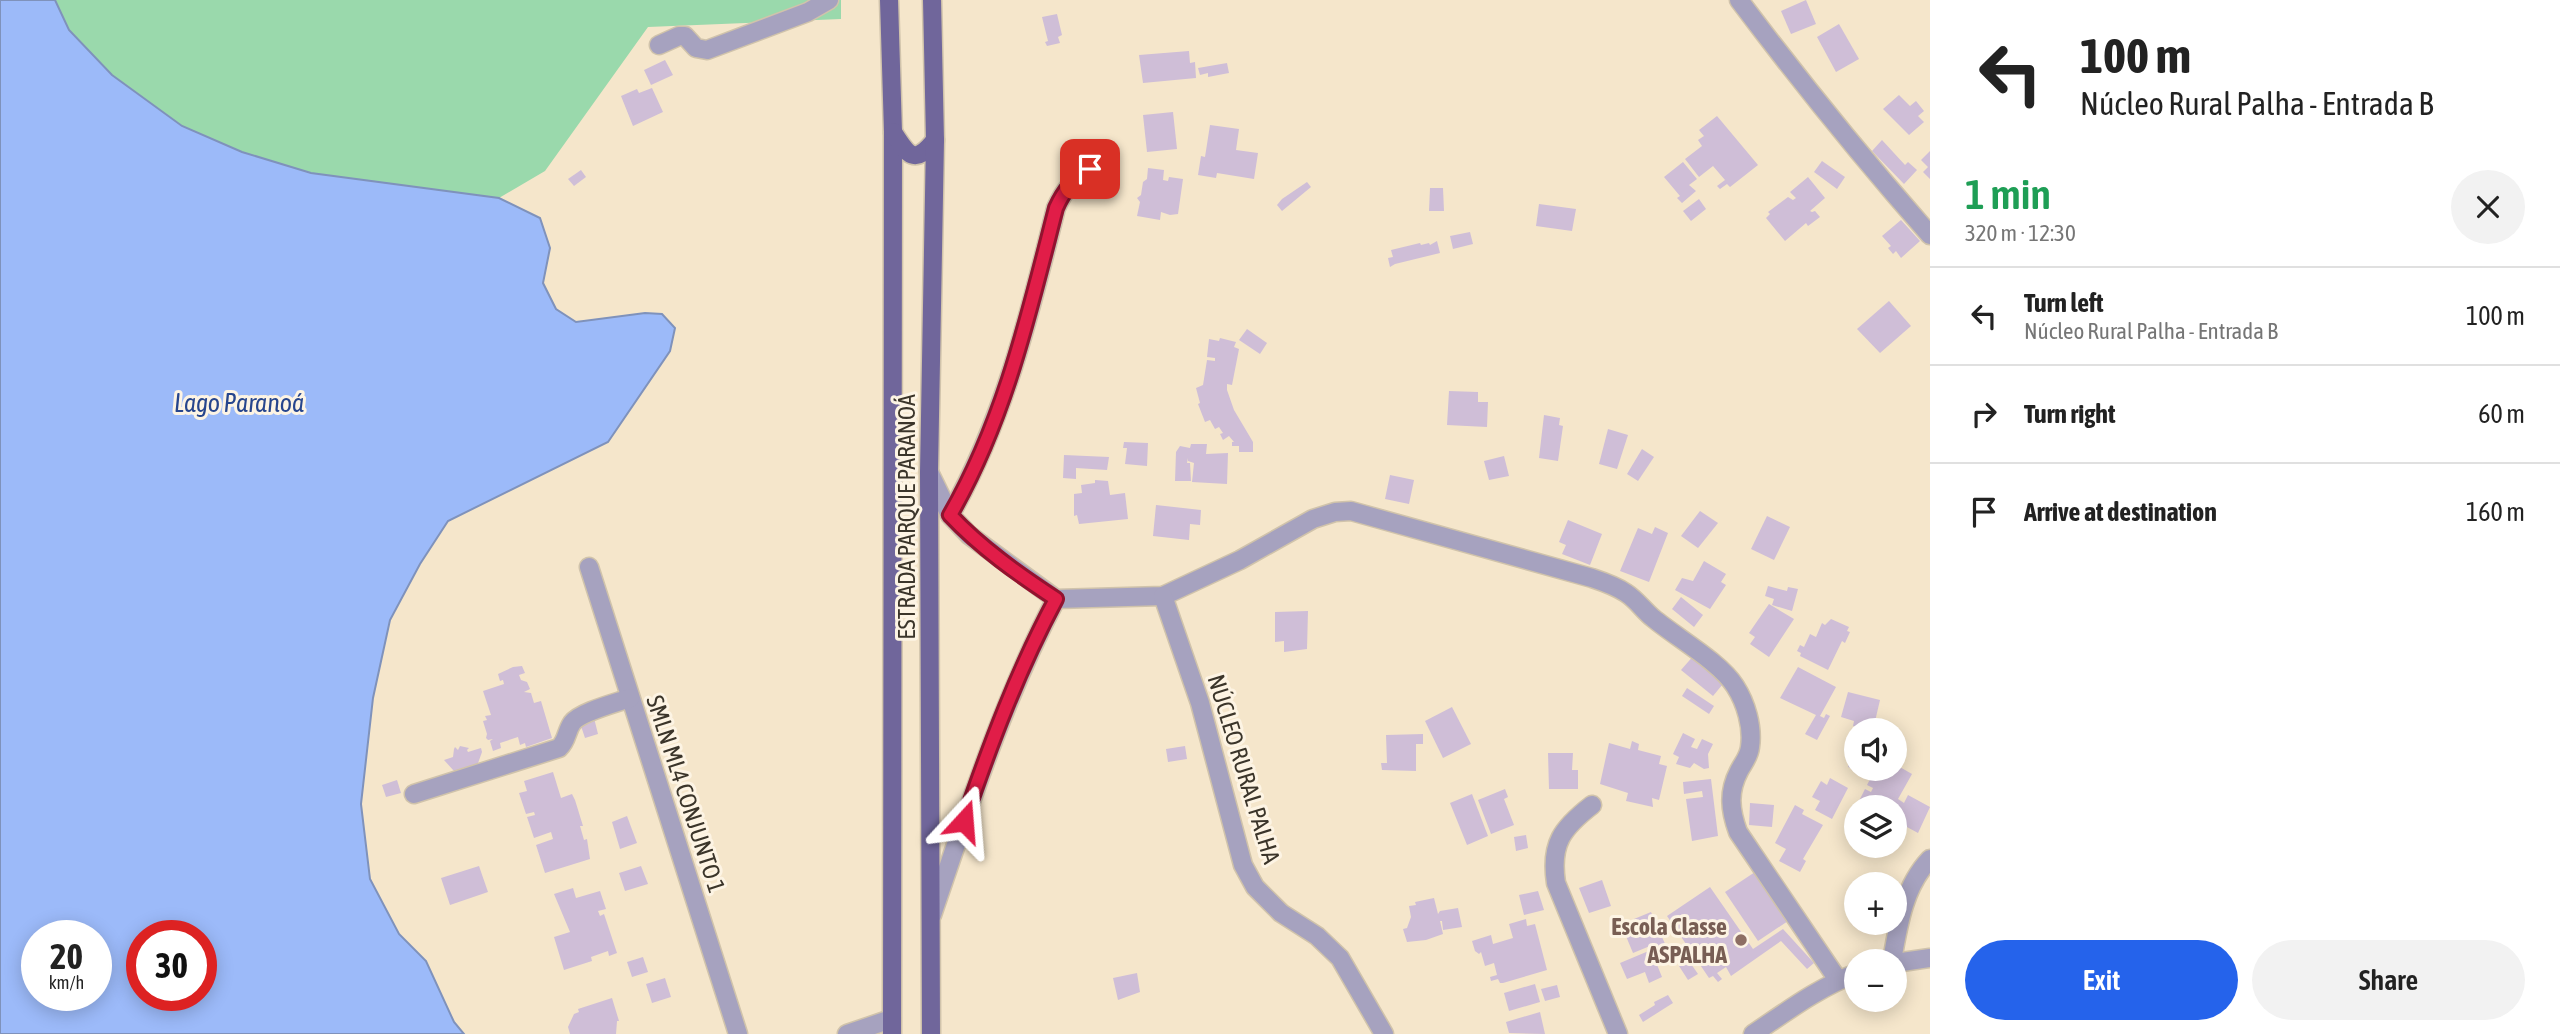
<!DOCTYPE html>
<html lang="en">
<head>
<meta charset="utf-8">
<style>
	body { margin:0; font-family:"Asap Condensed",sans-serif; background:#f2f2f2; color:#222; height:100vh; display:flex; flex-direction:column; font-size:26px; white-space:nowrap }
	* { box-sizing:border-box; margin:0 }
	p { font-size:23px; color:#767676 }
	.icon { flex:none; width:38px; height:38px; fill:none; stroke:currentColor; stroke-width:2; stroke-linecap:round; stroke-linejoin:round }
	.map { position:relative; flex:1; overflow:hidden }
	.sheet { display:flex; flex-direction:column; background:#fff; width:630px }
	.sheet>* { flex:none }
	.banner { background:#fff; color:#222; overflow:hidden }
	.fabs { position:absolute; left:1844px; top:718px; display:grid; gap:14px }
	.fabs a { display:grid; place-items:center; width:63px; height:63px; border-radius:50%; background:#fff; box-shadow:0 4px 18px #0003; font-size:35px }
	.speed { position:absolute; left:21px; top:920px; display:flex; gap:14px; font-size:35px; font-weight:700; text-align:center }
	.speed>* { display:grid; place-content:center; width:91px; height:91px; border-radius:50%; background:#fff; box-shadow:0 4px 18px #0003; line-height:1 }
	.speed small { font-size:18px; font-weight:400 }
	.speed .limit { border:10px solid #d22; background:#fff; color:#111 }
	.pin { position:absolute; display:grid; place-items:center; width:60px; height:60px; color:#fff; margin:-30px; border-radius:14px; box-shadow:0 4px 10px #0006 }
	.me { position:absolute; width:77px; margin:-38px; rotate:19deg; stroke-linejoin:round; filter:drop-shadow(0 0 5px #0008) }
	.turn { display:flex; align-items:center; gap:24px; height:147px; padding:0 35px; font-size:32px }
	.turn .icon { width:91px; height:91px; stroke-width:2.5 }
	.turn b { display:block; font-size:49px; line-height:60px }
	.round { display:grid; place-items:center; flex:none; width:74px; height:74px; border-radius:37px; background:#f2f2f2 }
	.overview { display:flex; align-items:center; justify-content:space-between; height:119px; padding:0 35px }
	h1 { font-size:42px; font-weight:600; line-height:52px; color:#1e9e55 }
	.button { display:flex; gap:14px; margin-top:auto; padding:14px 35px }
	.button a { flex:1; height:80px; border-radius:42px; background:#2563eb; color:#fff; font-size:28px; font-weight:600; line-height:80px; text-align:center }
	.button a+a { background:#f2f2f2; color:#222 }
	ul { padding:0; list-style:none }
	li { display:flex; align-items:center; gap:21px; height:98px; padding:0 35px; border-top:2px solid #e0e0e0 }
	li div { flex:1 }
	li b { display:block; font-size:26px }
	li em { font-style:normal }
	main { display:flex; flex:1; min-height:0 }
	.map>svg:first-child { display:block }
</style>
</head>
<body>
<main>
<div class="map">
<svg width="1930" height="1034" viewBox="0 0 1930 1034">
	<rect width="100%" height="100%" fill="#f5e6cb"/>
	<!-- green -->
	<path fill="#9ad9ac" d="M55 0H841V19L648 27 545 171 499 198 311 173 242 152 182 126 112 75 69 30Z"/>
	<!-- water -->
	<path fill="#9cbaf9" stroke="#7f92bb" stroke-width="2" fill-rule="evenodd" d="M0 0H55L69 30 112 75 182 126 242 152 311 173 499 198 540 218 550 248 543 283 556 309 576 322 645 313 662 314 675 328 670 351 608 442 448 521 420 564 390 620 373 698 361 804 370 879 399 934 426 961 454 1022 464 1034H0ZM37 936H96V996H37ZM142 936H201V996H142Z"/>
	<!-- building -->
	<g fill="#cfbed7">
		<path d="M1806 0 1816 24 1791 34 1781 11Z"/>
		<path d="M1057 14 1062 35 1058 37 1060 43 1047 46 1045 42 1048 41 1042 17Z"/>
		<path d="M1839 24 1859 59 1836 72 1817 37Z"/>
		<path d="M1189 51 1190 63 1195 62 1196 78 1143 83 1139 55Z"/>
		<path d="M665 60 673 75 651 85 644 70Z"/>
		<path d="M1227 63 1229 73 1208 77V73L1200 75 1198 68Z"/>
		<path d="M652 88 663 112 633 126 621 96 637 89 639 93Z"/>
		<path d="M1899 95 1910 106 1916 101 1924 111 1918 116 1924 122 1909 135 1883 109Z"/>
		<path d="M1173 112 1177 149 1147 152 1143 115Z"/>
		<path d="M1717 116 1758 165 1730 187 1727 184 1720 189 1717 186 1725 180 1713 166 1699 177 1685 159 1702 146 1698 140 1704 136 1699 130Z"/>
		<path d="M1210 125 1239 129 1236 150 1258 153 1254 179 1217 173 1216 178 1198 175 1201 156 1205 157Z"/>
		<path d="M1882 140 1905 165 1908 162 1917 170 1904 184 1872 151Z"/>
		<path d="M1930 151V179L1923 172 1928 167 1921 160Z"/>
		<path d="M1822 161 1845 177 1837 189 1814 172Z"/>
		<path d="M1683 162 1697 179 1689 185 1696 191 1682 203 1677 198 1680 196 1664 177Z"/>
		<path d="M1148 168 1164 170 1163 180 1168 181 1169 177 1183 179 1178 214 1170 215 1161 212 1160 220 1137 216 1140 202 1137 198 1141 195 1143 182 1147 179Z"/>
		<path d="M581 170 586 177 574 186 568 179Z"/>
		<path d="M1808 177 1825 198 1810 211 1812 212 1815 211 1820 217 1808 226 1806 223 1785 241 1766 218 1770 214 1768 212 1788 197 1793 200 1796 198 1790 192Z"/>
		<path d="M1307 182 1311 187 1282 211 1277 205 1282 199Z"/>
		<path d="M1430 188H1443L1444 211H1429Z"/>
		<path d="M1699 199 1706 209 1691 221 1683 211Z"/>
		<path d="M1539 204 1576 209 1572 231 1536 226Z"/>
		<path d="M1901 220 1920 241 1901 258 1896 251 1893 254 1888 248 1891 246 1882 236Z"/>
		<path d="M1470 232 1473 244 1453 249 1450 236Z"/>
		<path d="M1437 241 1440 253 1395 264 1390 267 1388 258 1393 257 1391 250 1420 243 1421 245 1429 243 1430 245Z"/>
		<path d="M1889 301 1911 326 1880 353 1857 329Z"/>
		<path d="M1247 329 1267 343 1260 354 1239 340Z"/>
		<path d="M1220 338 1236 342 1234 347 1239 349 1232 385 1227 384V390L1234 410 1253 442V452H1239V446H1232V442H1234L1229 436 1223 440 1220 434 1223 433 1219 427 1215 429 1210 420 1205 422 1198 404 1200 403 1196 388 1203 385 1207 360 1215 361V358L1207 357 1209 339 1219 341Z"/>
		<path d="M1449 391 1478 392V402H1488L1487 427 1447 425Z"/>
		<path d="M1544 415 1560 418 1559 425 1563 426 1558 461 1539 458Z"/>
		<path d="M1608 429 1628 435 1617 469 1599 464Z"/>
		<path d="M1124 442 1148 443 1147 466 1125 464 1127 448H1123Z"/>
		<path d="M1191 444H1207L1206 454 1228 453 1227 484 1192 482 1194 463 1188 461V458L1187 463H1190L1191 481H1175L1176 452 1180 446 1190 448Z"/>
		<path d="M1642 449 1654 457 1638 481 1627 474Z"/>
		<path d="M1064 455 1109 457 1107 470 1076 468V479L1063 478Z"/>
		<path d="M1504 456 1509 476 1489 480 1484 461Z"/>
		<path d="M1390 475 1414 480 1409 504 1385 499Z"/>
		<path d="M1095 480 1108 481 1110 495 1125 493 1128 519 1079 524 1077 515 1074 516V494L1082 493 1081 485 1095 483Z"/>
		<path d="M1156 505 1201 510 1200 525 1190 524 1189 540 1153 536Z"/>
		<path d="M1700 511 1718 523 1698 548 1681 536Z"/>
		<path d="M1767 516 1790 527 1774 560 1751 549Z"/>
		<path d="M1568 520 1602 534 1590 565 1562 554 1566 545 1559 542Z"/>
		<path d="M1655 527 1668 533 1649 582 1620 571 1638 528 1652 534Z"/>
		<path d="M1704 561 1726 574 1721 582 1726 585 1710 609 1675 590 1682 578 1693 581Z"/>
		<path d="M1768 586 1787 591 1788 587 1798 589 1792 611 1772 605 1774 599 1765 596Z"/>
		<path d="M1681 597 1703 615 1694 627 1672 609Z"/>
		<path d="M1769 604 1794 619 1769 657 1750 644 1755 637 1749 633Z"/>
		<path d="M1308 611 1307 649 1284 652V641L1275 642V612Z"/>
		<path d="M1831 619 1849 627 1847 631 1850 632 1845 643 1842 641 1828 670 1800 656 1801 653 1797 651 1800 645 1804 647 1810 634 1816 637 1822 623 1825 625Z"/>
		<path d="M1695 654 1727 679 1713 696 1681 670Z"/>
		<path d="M522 666 525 673 519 675 521 680 527 682 530 689 524 692 531 693 534 703 541 701 552 738 526 747 525 743 520 745 518 737 500 743 501 748 493 751 490 741 493 739 488 740 486 738 487 734 483 721 487 720 485 716 491 715 483 691 504 684 503 680 500 681 498 674 513 667Z"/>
		<path d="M1798 667 1836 687 1820 716 1824 718 1826 714 1830 716 1817 740 1805 734 1816 715 1780 698Z"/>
		<path d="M1687 688 1714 706 1709 714 1682 696Z"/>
		<path d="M1848 692 1880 700 1873 730 1853 726 1854 721 1841 717Z"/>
		<path d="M1452 707 1471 744 1443 758 1425 721Z"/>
		<path d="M594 718 598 734 585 738 580 723Z"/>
		<path d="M1683 733 1695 739 1691 747 1697 749 1702 739 1713 744 1708 754 1709 768 1704 769 1694 763 1690 768 1676 764 1679 757 1673 754Z"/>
		<path d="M1423 734V744H1416V771L1382 770 1381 763H1387L1386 735Z"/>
		<path d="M1632 741 1639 744 1638 750 1661 756 1659 764 1667 766 1659 800 1652 798 1653 807 1626 801 1628 793 1600 784 1609 743 1630 749Z"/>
		<path d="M1853 741 1857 742 1859 771 1848 767 1852 756 1848 755Z"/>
		<path d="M460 746 469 748 467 750 468 752 481 748 482 752 477 766 461 773 454 771 444 760 453 757 454 749 455 747 458 750Z"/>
		<path d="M1185 746 1187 759 1168 762 1166 749Z"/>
		<path d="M1548 753H1573L1572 770H1578V789H1549Z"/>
		<path d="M1898 766 1912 774 1898 799 1904 803 1908 795 1930 807 1918 833 1907 827 1901 838 1895 835V807H1857V813L1854 811 1865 789 1871 792 1873 788 1867 785 1876 768 1892 776Z"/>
		<path d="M553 772 561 798 572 794 575 800 583 826H580L584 840 587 839 590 859 545 873 536 845 553 839 551 832 534 838 527 817 535 815 534 812 526 814 519 793 527 791 524 781Z"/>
		<path d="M1830 778 1848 788 1832 819 1815 810 1820 801 1812 797 1821 781 1827 785Z"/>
		<path d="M1711 779 1718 836 1692 841 1686 799 1703 797 1702 791 1684 794 1683 782Z"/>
		<path d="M397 780 401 793 386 797 382 785Z"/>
		<path d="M1505 789 1508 797 1504 799 1514 825 1491 834 1478 800Z"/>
		<path d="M1472 794 1488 836 1467 845 1450 803Z"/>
		<path d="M1750 803 1774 805 1772 827 1749 825Z"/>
		<path d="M1795 805 1804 810 1802 814 1823 825 1803 859 1806 861 1800 872 1779 861 1786 849 1775 843Z"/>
		<path d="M627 816 637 843 620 849 612 822Z"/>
		<path d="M1526 835 1528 848 1516 851 1514 837Z"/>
		<path d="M479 866 488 892 450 905 441 878Z"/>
		<path d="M641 866 648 884 625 891 619 873Z"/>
		<path d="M1755 872 1788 921 1758 941 1725 892Z"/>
		<path d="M1602 880 1611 906 1589 913 1579 888Z"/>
		<path d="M1710 887 1753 949 1783 929 1814 963 1807 969 1781 941 1731 976 1726 967 1717 973 1722 979 1718 982 1713 976 1709 978 1667 916Z"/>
		<path d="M573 888 576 898 600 891 606 909 598 911 600 916 604 914 617 953 609 956 608 951 591 957 592 961 564 970 554 937 570 932 554 894Z"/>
		<path d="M1538 891 1544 910 1524 915 1519 895Z"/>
		<path d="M1434 898 1438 914 1440 911 1458 908 1462 927 1443 930 1442 921H1440L1443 934 1426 940 1407 942 1403 929 1407 928 1411 917 1409 906 1416 905 1415 902Z"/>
		<path d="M1651 912 1666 946 1652 952 1650 946 1633 953 1623 929 1636 924 1634 919Z"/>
		<path d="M1526 919 1527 926 1535 924 1547 970 1503 983H1500L1498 979 1491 981 1490 977 1497 975 1494 963 1485 966 1481 952 1479 954 1475 951 1472 941 1491 935 1493 944 1513 938 1509 924Z"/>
		<path d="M1651 950 1662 977 1649 983 1645 972 1627 979 1620 963Z"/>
		<path d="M643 957 648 972 632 977 627 962Z"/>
		<path d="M1689 961 1698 974 1688 980 1679 966Z"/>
		<path d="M1137 973 1140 992 1118 1000 1113 978Z"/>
		<path d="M665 978 671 997 652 1003 646 984Z"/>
		<path d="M1535 984 1540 1002 1509 1011 1504 993Z"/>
		<path d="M1557 985 1560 997 1545 1001 1541 989Z"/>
		<path d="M1668 995 1673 1003 1643 1022 1639 1015 1655 1005 1654 1002Z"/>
		<path d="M612 998 619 1021H617L616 1034H570L568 1027 574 1014 579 1012 578 1009Z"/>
		<path d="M1540 1012 1545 1034 1509 1033 1506 1022Z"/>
	</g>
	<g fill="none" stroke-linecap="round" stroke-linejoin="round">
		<defs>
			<g id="minor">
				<path d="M1739 0C1800 81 1863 159 1930 235"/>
				<path d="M659 45 679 36H685L696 48 707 50 808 12 829 0"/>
				<path d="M929 472 950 515 969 535 1056 599 1163 596 1240 560 1313 519 1335 512 1351 511 1592 578C1604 582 1616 586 1626 593 1637 600 1644 611 1653 618 1677 638 1720 662 1735 686 1746 703 1753 727 1750 747 1749 757 1743 763 1739 771 1728 792 1730 810 1738 832L1838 980"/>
				<path d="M950 515C1004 420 1030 313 1056 208 1064 190 1073 180 1090 169"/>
				<path d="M589 567 738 1034"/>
				<path d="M1163 596 1200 703 1243 865 1255 887 1281 913 1317 936 1340 958 1384 1034"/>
				<path d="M414 794 559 748C567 741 566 732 572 723 580 712 616 703 630 698"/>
				<path d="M1592 805C1562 828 1550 844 1556 883L1618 1034"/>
				<path d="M932 915C969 807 1003 700 1056 599"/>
				<path d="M1892 961C1898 925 1904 886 1930 859"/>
				<path d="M1895 963 1930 958"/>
				<path d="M847 1034 891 1019"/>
				<path d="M1753 1034C1786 1012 1819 987 1857 973"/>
			</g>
			<g id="major">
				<path d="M889 0 893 132 892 1034"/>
				<path d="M893 132C907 154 914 167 935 140"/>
				<path d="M931 1034 929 472 935 140 932 0"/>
			</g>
		</defs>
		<!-- minor casing -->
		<use href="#minor" stroke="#d0c3ab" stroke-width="21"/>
		<!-- major casing -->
		<use href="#major" stroke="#d0c3ab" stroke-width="21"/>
		<!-- minor -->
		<use href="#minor" stroke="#a6a2bf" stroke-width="18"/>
		<!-- major -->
		<use href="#major" stroke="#70669b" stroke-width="18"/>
	</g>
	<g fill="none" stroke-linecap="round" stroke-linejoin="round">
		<defs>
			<path id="route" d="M964 821C990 745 1018 670 1056 599 1018 574 981 548 950 515 1005 420 1029 313 1056 208 1064 190 1073 180 1090 169"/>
		</defs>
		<!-- route casing -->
		<use href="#route" stroke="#92132f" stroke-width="18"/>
		<!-- route -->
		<use href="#route" stroke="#e11d48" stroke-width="12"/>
	</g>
	<!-- markers -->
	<circle fill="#8d6e63" stroke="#fdf4e4" stroke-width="2.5" cx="1741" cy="940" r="7"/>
	<g text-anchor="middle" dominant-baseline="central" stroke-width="6" stroke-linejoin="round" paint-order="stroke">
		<!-- street labels -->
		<g font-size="24" fill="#3b352a" stroke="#fdf4e4">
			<text transform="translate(906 517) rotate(-90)">ESTRADA PARQUE PARANOÁ</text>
			<text transform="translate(1244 769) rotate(73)">NÚCLEO RURAL PALHA</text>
			<text transform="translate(686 794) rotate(72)">SMLN ML4 CONJUNTO 1</text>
		</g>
		<!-- education labels -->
		<g font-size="24" font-weight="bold" fill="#785e54" stroke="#fdf4e4" text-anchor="end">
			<text x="1727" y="926">Escola Classe<tspan x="1727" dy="28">ASPALHA</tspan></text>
		</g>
		<!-- water labels -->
		<g font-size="26" font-style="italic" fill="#26458d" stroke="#fdf4e4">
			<text x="239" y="403">Lago Paranoá</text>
		</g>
	</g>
</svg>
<div class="fabs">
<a><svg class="icon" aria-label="sound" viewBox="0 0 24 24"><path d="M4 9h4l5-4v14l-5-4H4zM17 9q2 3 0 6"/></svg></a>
<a><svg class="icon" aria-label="layers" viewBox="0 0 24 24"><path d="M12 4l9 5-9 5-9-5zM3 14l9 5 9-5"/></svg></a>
<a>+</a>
<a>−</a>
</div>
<div class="speed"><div>20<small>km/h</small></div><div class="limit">30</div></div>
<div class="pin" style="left:1090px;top:169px;background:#d93025"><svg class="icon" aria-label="arrive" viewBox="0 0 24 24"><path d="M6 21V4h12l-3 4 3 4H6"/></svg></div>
<svg class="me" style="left:964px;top:821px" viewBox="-20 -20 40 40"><path d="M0-17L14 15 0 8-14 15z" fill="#e11d48" stroke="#fff" stroke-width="4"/></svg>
</div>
<section class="sheet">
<div class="banner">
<div class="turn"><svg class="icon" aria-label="left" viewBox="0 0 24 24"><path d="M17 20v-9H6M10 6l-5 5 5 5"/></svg><div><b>100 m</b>Núcleo Rural Palha - Entrada B</div></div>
</div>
<div class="overview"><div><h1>1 min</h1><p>320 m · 12:30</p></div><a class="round"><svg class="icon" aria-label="close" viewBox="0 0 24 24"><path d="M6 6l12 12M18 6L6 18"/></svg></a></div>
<ul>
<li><svg class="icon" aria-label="left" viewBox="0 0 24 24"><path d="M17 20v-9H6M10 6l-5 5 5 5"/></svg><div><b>Turn left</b><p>Núcleo Rural Palha - Entrada B</p></div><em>100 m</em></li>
<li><svg class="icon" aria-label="right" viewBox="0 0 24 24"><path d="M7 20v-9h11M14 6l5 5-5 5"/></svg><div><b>Turn right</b></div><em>60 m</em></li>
<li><svg class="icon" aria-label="arrive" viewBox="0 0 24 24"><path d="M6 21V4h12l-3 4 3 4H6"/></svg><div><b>Arrive at destination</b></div><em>160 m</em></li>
</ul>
<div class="button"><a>Exit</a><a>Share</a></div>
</section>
</main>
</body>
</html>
